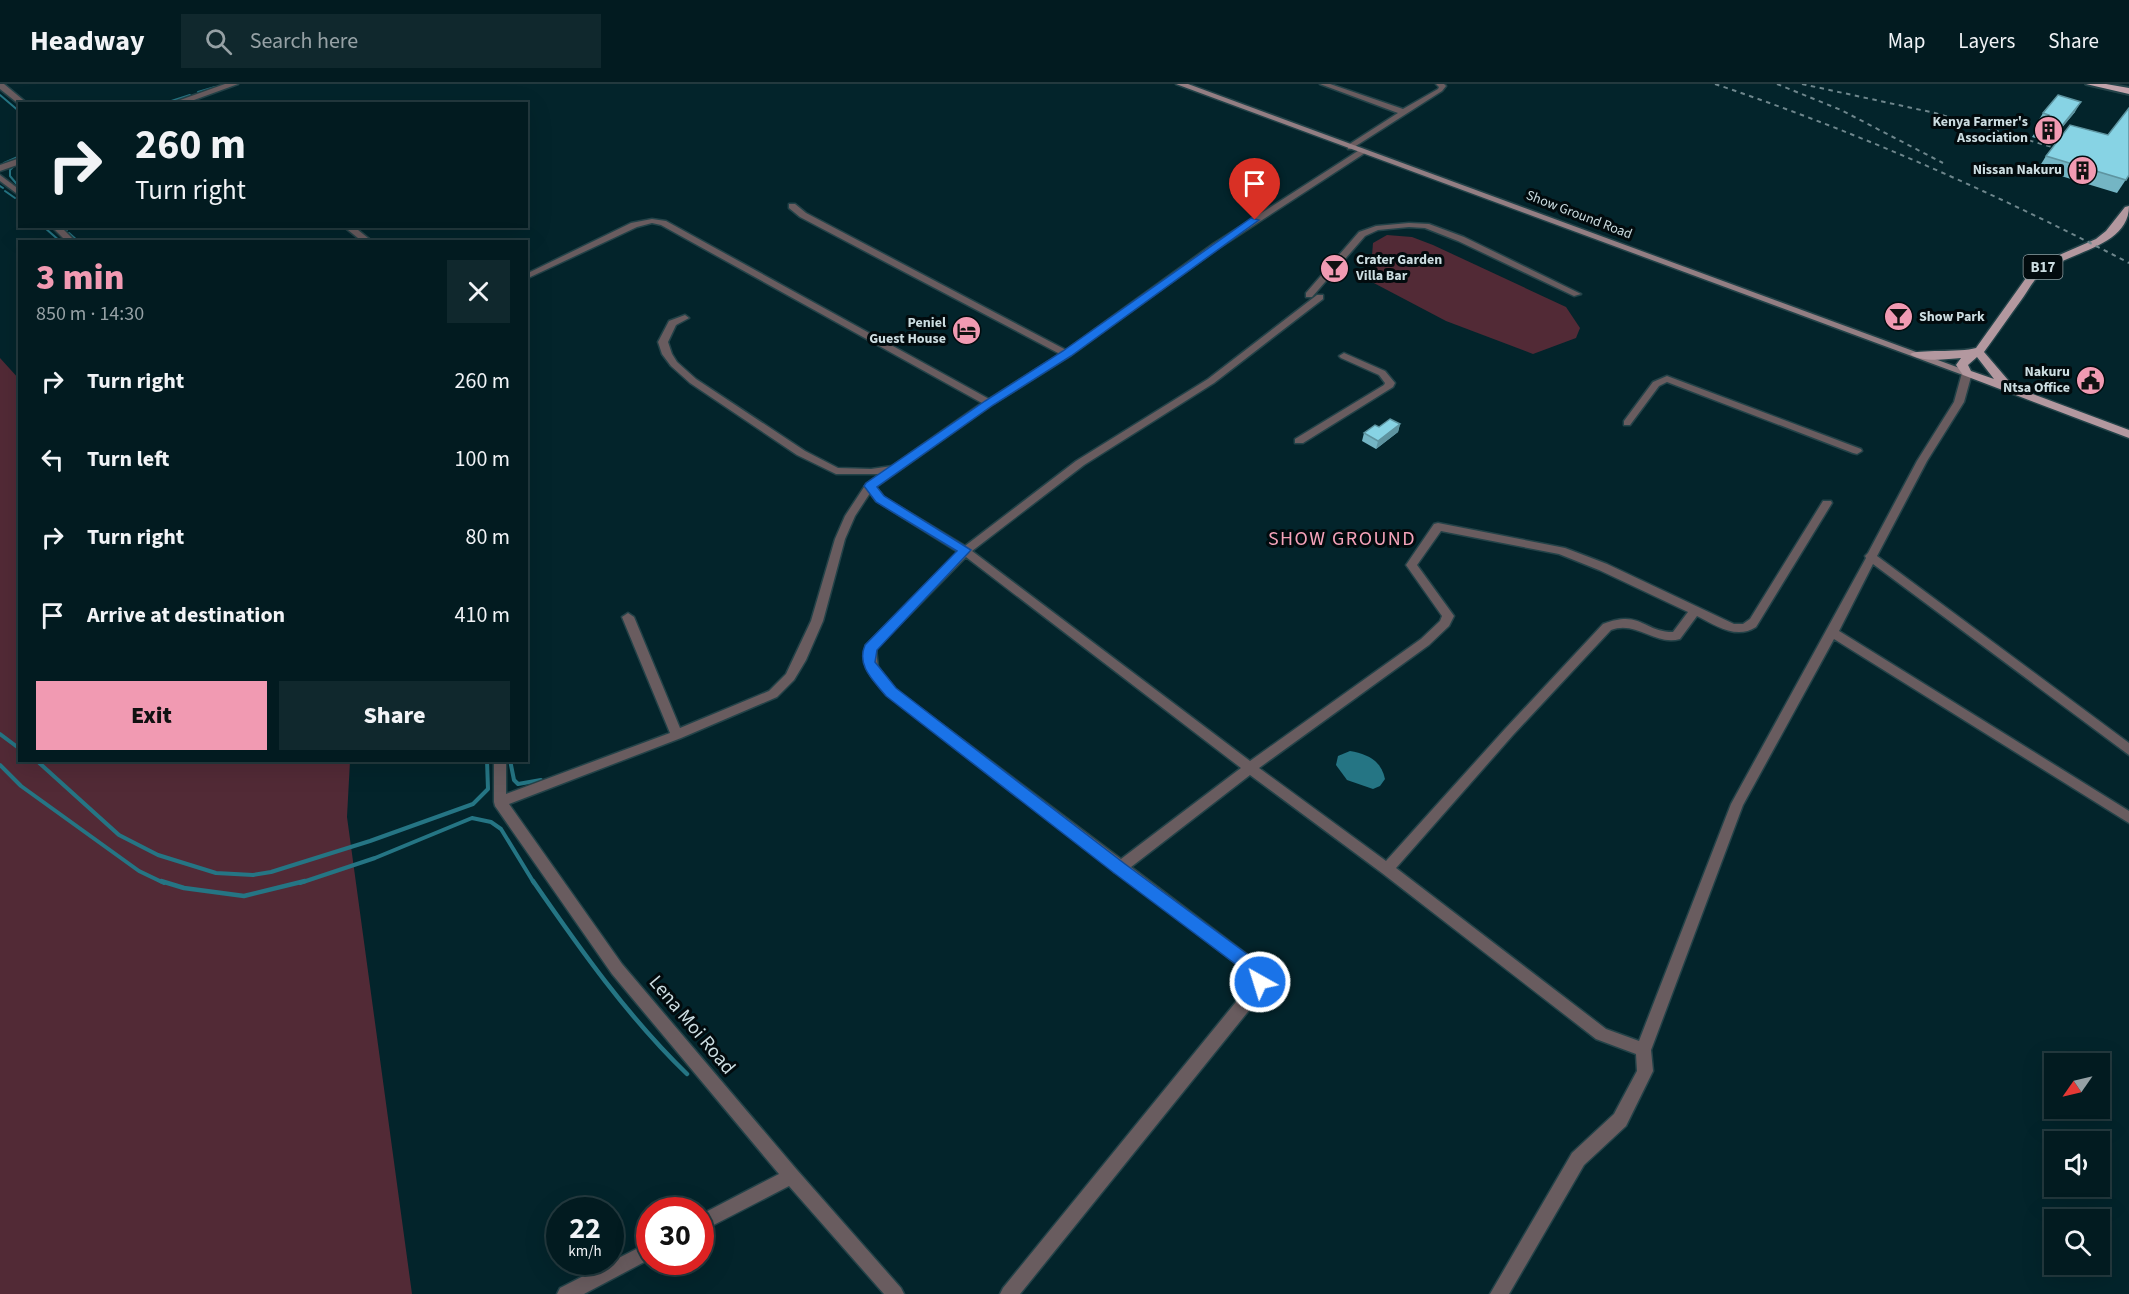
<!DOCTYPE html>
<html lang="en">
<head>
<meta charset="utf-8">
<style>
	body { margin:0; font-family:"Source Sans 3",sans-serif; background:#10282d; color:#f1f3f6; height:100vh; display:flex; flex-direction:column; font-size:22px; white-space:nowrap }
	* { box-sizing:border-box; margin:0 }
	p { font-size:20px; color:#96a1a5 }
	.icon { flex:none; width:33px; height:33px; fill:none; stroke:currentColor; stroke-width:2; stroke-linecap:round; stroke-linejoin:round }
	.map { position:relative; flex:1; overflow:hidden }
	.drawer { position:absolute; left:18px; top:156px; width:510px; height:522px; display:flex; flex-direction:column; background:#021b20; border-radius:0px; box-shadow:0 6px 24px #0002,0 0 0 2px #23393e }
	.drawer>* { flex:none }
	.top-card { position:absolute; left:18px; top:18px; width:510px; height:126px; border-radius:0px; box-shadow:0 6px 24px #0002,0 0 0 2px #23393e; background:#021b20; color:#f1f3f6; overflow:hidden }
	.needle { width:39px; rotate:236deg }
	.tools { position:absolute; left:2044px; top:969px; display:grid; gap:12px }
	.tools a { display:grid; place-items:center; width:66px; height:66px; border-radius:0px; background:#021b20; box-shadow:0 6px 24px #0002,0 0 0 2px #23393e; font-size:30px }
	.speed { position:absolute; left:546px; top:1113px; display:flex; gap:12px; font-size:30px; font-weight:700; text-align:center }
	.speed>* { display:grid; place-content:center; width:78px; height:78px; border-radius:50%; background:#021b20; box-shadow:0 6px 24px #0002,0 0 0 2px #23393e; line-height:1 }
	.speed small { font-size:15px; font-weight:400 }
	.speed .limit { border:9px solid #d22; background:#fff; color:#111 }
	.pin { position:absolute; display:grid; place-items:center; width:51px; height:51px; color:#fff; margin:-62px -26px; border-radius:50% 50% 50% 0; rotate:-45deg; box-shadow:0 0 6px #0007 }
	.pin .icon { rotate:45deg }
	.me { position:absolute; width:66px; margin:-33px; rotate:321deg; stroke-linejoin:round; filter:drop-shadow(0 0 4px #0008) }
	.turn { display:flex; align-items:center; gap:21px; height:126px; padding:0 18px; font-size:27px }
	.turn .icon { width:78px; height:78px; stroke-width:2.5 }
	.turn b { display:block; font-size:42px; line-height:51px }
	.round { display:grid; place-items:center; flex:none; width:63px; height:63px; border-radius:0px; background:#10282d }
	.headline { display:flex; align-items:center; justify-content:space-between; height:102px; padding:0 18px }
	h1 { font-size:36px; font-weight:800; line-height:45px; color:#f19ab2 }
	.cta { display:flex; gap:12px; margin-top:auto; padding:12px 18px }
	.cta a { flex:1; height:69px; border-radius:0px; background:#f19ab2; color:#111; font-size:24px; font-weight:800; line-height:69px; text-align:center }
	.cta a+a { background:#10282d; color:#f1f3f6 }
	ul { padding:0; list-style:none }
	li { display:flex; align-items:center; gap:18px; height:78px; padding:0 18px }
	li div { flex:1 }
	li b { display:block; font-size:22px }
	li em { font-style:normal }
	header { display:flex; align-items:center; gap:36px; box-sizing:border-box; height:84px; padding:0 30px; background:#021b20; border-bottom:2px solid #23393e }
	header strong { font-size:28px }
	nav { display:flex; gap:33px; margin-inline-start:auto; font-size:21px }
	.search { width:420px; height:54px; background:#10282d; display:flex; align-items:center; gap:15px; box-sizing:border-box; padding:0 21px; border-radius:0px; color:#96a1a5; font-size:22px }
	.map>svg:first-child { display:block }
</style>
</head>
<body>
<header>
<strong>Headway</strong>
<div class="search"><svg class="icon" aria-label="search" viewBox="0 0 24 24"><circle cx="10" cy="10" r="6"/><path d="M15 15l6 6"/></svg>Search here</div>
<nav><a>Map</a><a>Layers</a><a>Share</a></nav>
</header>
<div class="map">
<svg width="2129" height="1210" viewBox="0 0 2129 1210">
	<rect width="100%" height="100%" fill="#03242b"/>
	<!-- green -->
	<g fill="#522a36">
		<path d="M1387 151 1412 153 1433 161 1566 223 1580 244 1576 254 1533 270 1446 237 1370 197 1373 159Z"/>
		<path d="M0 274 20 296V676L350 677 347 733 412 1210H0Z"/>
	</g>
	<!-- water -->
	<path fill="#257584" d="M1350 667C1367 670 1381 676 1385 695L1380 702 1373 705 1347 696 1336 681 1338 672Z"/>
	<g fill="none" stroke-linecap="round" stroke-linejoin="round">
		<!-- stream-far2 -->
		<g stroke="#257584" stroke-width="2">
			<path d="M198 8 215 3"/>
			<path d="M0 11 20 28"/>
			<path d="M162 20 190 11"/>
			<path d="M4 79 20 72"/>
			<path d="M16 80 10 86V92L20 104"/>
			<path d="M0 102 3 104"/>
			<path d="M5 107 15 114"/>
			<path d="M62 142 67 146"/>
			<path d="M45 144 61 158"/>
			<path d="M69 149 79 158"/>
		</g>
		<!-- stream-far1 -->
		<g stroke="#257584" stroke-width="4">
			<path d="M0 650 20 665"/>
			<path d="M36 676 119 751 158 771 216 789 253 791 271 788 370 757 473 720 488 705 487 676"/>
			<path d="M510 676 514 696 518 700 541 696"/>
			<path d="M0 681 21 702 139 787 164 799"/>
			<path d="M300 799 375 774 472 734 491 738 501 745 534 799"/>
		</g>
		<!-- stream -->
		<g stroke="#257584" stroke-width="4.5">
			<path d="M161 797 184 804 244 812 305 797"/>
			<path d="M533 797C580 865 628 933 687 990"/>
		</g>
		<defs>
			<g id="minor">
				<path d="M1320 0H1330L1403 25 1438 5 1439 3 1436 0H1444L1446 2 1442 7 1351 65H1348V61L1398 29Z"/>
				<path d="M1361 65 1368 67 1219 164 1070 272 992 321 876 403 884 413 965 462 1076 377 1208 295 1317 211H1323V215L1214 299 1084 381 972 467 1250 677 1421 555 1440 537 1442 532 1406 481 1434 440 1438 439 1565 464 1607 480 1734 540H1743L1750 535 1823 417H1831L1832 419 1756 543C1736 556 1715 541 1697 532L1680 555C1655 562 1636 536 1611 546L1513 651 1396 784 1606 945 1639 957 1731 720 1866 474 1865 472 1868 469 1917 377 1954 318 1962 289 1967 286 1970 287 1972 289 1964 318 1927 377 1877 472 2129 659V671L1873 480 1839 547 2129 727V739L1834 555 1743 721 1651 966 1653 987 1626 1042 1584 1081 1509 1210H1490L1572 1069 1614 1030 1637 987 1636 970 1596 955 1382 789 1250 691 1131 783 1257 878C1270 893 1268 898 1259 914L1020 1210H1000L1003 1204 1253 897 1247 888 1119 790 1114 788 1112 784 887 611C874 597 858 581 866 561L958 468 876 417 870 409 855 432 845 455 823 537 806 576 794 596 777 613 681 654 509 720 622 880 797 1086 901 1204 904 1210H884L789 1102 700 1148V1131L779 1090 612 890 495 722 494 718V676H506V710L670 649 622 533 628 529 634 533 680 644 769 607 786 590 811 537 835 455 845 432 866 400 880 390H836L797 371 690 299 671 282 662 270 658 258 669 237 685 231 689 234 676 241 668 258 672 270 677 278 696 295 805 367 838 384 871 385 892 382 982 319 661 141 652 139 637 143 526 195V190L631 139 652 135 666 137 989 315 1060 270 800 133 789 124V120H795L806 129 1066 266 1213 160ZM1441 447 1559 470 1599 486 1688 528 1673 548C1643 548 1641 525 1603 540L1505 645 1386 777 1259 684 1429 561 1449 542 1454 532 1417 481ZM966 473 1241 684 1121 775 895 605 878 583 876 565Z"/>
				<path d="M0 91 20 106V112L0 97Z"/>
				<path d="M1409 139 1429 140 1464 153 1581 210 1574 212 1458 157 1425 144 1409 143 1378 146 1365 152 1312 213H1306V209L1359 148 1376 142Z"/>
				<path d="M51 142H60L76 158H67Z"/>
				<path d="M343 142H353L373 158H363Z"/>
				<path d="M1344 269 1385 287 1395 299 1393 303 1303 359H1295V355L1384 301 1385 299 1379 291 1341 274 1339 272Z"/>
				<path d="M1667 292 1861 365 1862 367 1857 370 1853 369 1667 298 1659 302 1630 341H1624V337L1653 298Z"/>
				<path d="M650 1158V1175L584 1210H557L560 1204Z"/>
			</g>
			<g id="tertiary">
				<path d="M0 0H4L28 20 20 21 0 5Z"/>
				<path d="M225 0H238L183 20H169Z"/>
				<path d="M20 74V80L0 87V81Z"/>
			</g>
			<path id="secondary" d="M1176 0H1188L1973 289 1971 291H1963Z"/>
			<path id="primary" d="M2129 122C2129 165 2062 168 2038 192 2032 199 2027 208 2022 215 2009 233 1997 250 1984 268L2014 303 2129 346V354L1963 291 1956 281 1961 274C1947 275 1922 279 1910 270 1917 265 1960 269 1976 264L2031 187 2057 172 2096 155 2106 147 2125 123ZM1977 273 1994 295 1971 287 1968 281Z"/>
			<path id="trunk" d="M2086 0H2106L2129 4V10Z"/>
		</defs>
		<!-- minor casing -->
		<use href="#minor" stroke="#234248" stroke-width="3"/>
		<!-- tertiary casing -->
		<use href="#tertiary" stroke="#234248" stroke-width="3"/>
		<!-- secondary casing -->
		<use href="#secondary" stroke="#234248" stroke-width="3"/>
		<!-- primary casing -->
		<use href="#primary" stroke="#234248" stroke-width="3"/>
		<!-- trunk casing -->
		<use href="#trunk" stroke="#234248" stroke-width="4"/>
		<!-- minor -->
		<use href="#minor" fill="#695c5f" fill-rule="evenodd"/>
		<!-- tertiary -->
		<use href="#tertiary" fill="#695c5f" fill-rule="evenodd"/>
		<!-- secondary -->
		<use href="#secondary" fill="#937e83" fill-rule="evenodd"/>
		<!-- primary -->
		<use href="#primary" fill="#b3989f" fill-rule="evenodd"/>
		<!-- trunk -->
		<use href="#trunk" fill="#c2a4ac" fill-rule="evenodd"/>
		<!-- rail -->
		<g stroke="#6e868c" stroke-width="2" stroke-dasharray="4.5 4.5" stroke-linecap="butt">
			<path d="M1715 0C1858 48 1995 109 2129 179"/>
			<path d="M1777 0 1841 26 1943 79"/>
			<path d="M1802 0 1935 29 2069 68"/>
		</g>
	</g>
	<!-- wall -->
	<g fill="#74b5c4">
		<path d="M2075 28 2050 58 2032 53 2041 40 2037 39 2043 29Z"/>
		<path d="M2046 72 2129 91 2117 109 2038 85Z"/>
		<path d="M1400 340 1398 348 1376 365 1362 357 1364 349 1379 343Z"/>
	</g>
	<!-- shaded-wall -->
	<g fill="#5e94a0">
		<path d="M2081 18 2075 28 2050 58 2057 48Z"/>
		<path d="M1400 340 1398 348 1376 365 1378 357Z"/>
	</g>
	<!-- building -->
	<g fill="#87d3e4" stroke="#5e94a0" stroke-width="1.5">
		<path d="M2058 11 2081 18 2057 48 2039 43 2049 31 2043 29Z"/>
		<path d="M2129 24V91L2126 96 2046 72 2070 41 2108 51Z"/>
		<path d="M1390 335 1400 340 1378 357 1364 349 1375 341 1379 343Z"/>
	</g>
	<!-- route -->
	<path fill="#1a73e8" stroke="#114b97" stroke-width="1.5" d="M1251 134 1259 136 1071 272 993 321 877 403 884 412 971 466 877 566 875 578 896 604 1125 780 1258 878 1264 885 1268 898 1266 903 1260 906 1254 903 1246 888 1114 789 886 612C874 597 856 582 865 561L957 467 876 418 864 402 866 399 985 317 1063 267Z"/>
	<!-- icons -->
	<defs>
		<symbol id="building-disc" viewBox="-11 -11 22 22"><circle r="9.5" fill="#f19ab2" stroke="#020b0e"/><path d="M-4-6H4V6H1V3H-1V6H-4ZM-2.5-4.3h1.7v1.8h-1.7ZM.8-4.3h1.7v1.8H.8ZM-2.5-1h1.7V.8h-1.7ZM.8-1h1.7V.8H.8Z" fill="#111"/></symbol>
		<symbol id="bar-disc" viewBox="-11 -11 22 22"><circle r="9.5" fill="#f19ab2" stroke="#020b0e"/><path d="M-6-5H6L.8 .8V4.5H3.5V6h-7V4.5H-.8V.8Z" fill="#111"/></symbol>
		<symbol id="hotel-disc" viewBox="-11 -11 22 22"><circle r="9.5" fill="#f19ab2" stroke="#020b0e"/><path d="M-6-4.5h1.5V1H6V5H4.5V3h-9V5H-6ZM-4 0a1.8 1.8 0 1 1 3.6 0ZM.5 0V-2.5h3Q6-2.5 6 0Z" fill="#111"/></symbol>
		<symbol id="civic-disc" viewBox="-11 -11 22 22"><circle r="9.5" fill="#f19ab2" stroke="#020b0e"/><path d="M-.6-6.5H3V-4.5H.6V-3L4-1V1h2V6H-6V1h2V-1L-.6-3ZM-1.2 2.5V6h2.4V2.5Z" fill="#111"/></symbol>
	</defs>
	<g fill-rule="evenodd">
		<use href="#building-disc" x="2032" y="30" width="33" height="33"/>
		<use href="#building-disc" x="2066" y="70" width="33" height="33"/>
		<use href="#bar-disc" x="1318" y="168" width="33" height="33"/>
		<use href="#bar-disc" x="1882" y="216" width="33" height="33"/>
		<use href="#hotel-disc" x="950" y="230" width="33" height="33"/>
		<use href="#civic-disc" x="2074" y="280" width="33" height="33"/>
	</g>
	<g text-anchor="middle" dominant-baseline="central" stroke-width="6" stroke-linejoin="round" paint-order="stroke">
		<!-- far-poi labels -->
		<g font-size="14" font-weight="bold" fill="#ccdde1" stroke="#020b0e" text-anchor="end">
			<text x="2028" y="38">Kenya Farmer's<tspan x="2028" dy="16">Association</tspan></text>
			<text x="2062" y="86">Nissan Nakuru</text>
			<text x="1356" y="176" text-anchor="start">Crater Garden<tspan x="1356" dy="16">Villa Bar</tspan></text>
			<text x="1919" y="233" text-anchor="start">Show Park</text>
			<text x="946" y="239">Peniel<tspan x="946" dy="16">Guest House</tspan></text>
			<text x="2070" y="288">Nakuru<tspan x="2070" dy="16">Ntsa Office</tspan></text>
		</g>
		<!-- far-street labels -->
		<g font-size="14" fill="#ccdde1" stroke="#020b0e">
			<text transform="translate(1579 131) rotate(21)">Show Ground Road</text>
		</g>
		<!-- shield labels -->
		<rect fill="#020b0e" stroke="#8f9ea2" stroke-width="1.5" x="2023.5" y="171" width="39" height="24" rx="4.5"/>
		<g font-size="15" font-weight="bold" fill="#ccdde1">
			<text x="2043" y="183">B17</text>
		</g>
		<!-- quarter labels -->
		<g font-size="20" letter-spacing="1.5" fill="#f5a3ba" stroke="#020b0e">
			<text x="1342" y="455">SHOW GROUND</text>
		</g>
		<!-- near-street labels -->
		<g font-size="20" fill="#ccdde1" stroke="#020b0e">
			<text transform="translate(692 941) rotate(50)">Lena Moi Road</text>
		</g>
	</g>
</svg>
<div class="tools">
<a><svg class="needle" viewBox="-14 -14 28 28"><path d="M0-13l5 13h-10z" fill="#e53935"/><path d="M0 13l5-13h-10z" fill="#96a1a5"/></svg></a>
<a><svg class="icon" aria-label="sound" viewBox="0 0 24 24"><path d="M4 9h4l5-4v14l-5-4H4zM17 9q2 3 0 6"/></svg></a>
<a><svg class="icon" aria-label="search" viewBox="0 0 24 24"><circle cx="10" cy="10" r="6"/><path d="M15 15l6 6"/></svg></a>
</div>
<div class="speed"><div>22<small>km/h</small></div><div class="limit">30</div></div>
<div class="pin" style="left:1255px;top:136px;background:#d93025"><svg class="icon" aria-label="arrive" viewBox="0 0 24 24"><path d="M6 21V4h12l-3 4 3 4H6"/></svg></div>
<svg class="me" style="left:1260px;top:898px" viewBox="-20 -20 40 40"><circle r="17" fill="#1a73e8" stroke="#fff" stroke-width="3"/><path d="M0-11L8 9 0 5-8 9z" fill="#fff"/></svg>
<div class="top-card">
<div class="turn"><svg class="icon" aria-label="right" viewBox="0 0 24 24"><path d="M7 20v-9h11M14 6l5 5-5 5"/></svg><div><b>260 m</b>Turn right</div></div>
</div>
<section class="drawer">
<div class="headline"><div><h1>3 min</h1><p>850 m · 14:30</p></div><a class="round"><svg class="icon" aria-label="close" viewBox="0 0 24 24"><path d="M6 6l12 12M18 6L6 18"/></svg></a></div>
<ul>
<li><svg class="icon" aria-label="right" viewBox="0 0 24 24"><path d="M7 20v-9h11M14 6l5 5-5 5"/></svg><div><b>Turn right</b></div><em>260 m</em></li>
<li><svg class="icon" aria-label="left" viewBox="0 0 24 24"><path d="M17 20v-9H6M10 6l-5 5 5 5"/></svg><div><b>Turn left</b></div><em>100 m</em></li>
<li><svg class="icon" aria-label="right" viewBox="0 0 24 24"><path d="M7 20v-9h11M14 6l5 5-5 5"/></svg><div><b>Turn right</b></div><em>80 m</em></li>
<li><svg class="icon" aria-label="arrive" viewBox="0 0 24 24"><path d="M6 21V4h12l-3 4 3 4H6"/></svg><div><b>Arrive at destination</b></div><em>410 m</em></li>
</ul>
<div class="cta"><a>Exit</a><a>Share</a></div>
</section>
</div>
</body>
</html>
